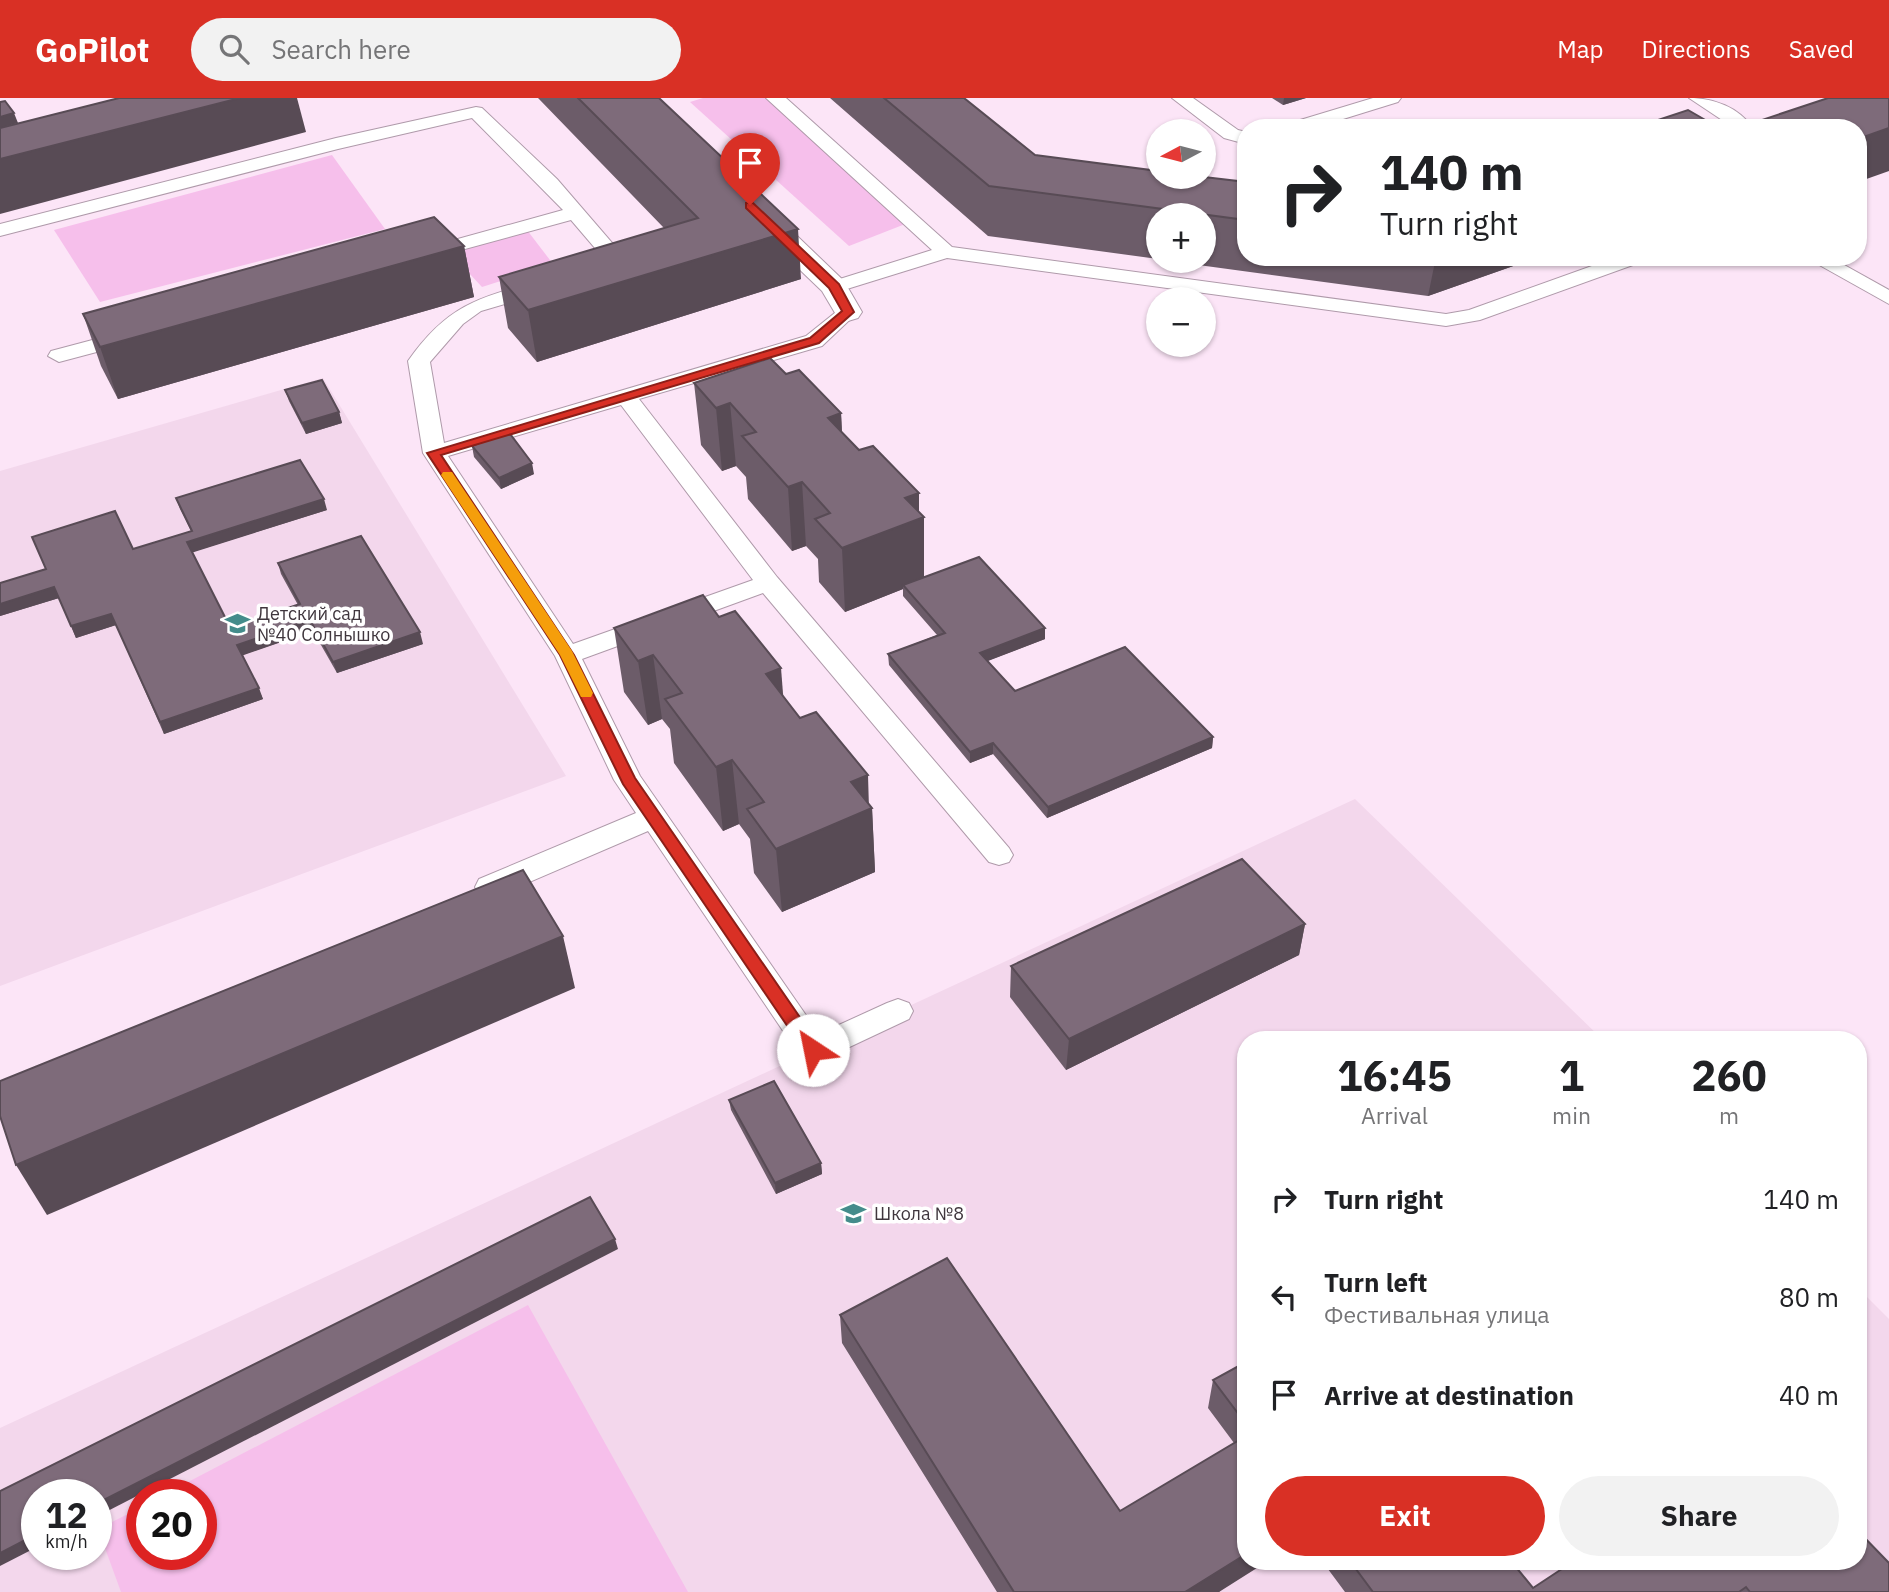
<!DOCTYPE html>
<html lang="en">
<head>
<meta charset="utf-8">
<style>
	body { margin:0; font-family:"IBM Plex Sans",sans-serif; background:#f2f2f2; color:#202124; height:100vh; display:flex; flex-direction:column; font-size:26px; white-space:nowrap }
	* { box-sizing:border-box; margin:0 }
	p { font-size:23px; color:#757577 }
	.icon { flex:none; width:38px; height:38px; fill:none; stroke:currentColor; stroke-width:2; stroke-linecap:round; stroke-linejoin:round }
	.map { position:relative; flex:1; overflow:hidden }
	.panel { position:absolute; left:1237px; top:933px; width:630px; height:539px; display:flex; flex-direction:column; background:#fff; border-radius:28px; box-shadow:0 2px 5px #0004 }
	.panel>* { flex:none }
	.guide { position:absolute; left:1237px; top:21px; width:630px; height:147px; border-radius:28px; box-shadow:0 2px 5px #0004; background:#fff; color:#202124; overflow:hidden }
	.needle { width:46px; rotate:263deg }
	.tools { position:absolute; left:1146px; top:21px; display:grid; gap:14px }
	.tools a { display:grid; place-items:center; width:70px; height:70px; border-radius:50%; background:#fff; box-shadow:0 2px 5px #0004; font-size:35px }
	.speed { position:absolute; left:21px; top:1381px; display:flex; gap:14px; font-size:35px; font-weight:700; text-align:center }
	.speed>* { display:grid; place-content:center; width:91px; height:91px; border-radius:50%; background:#fff; box-shadow:0 2px 5px #0004; line-height:1 }
	.speed small { font-size:18px; font-weight:400 }
	.speed .limit { border:10px solid #d22; background:#fff; color:#111 }
	.pin { position:absolute; display:grid; place-items:center; width:60px; height:60px; color:#fff; margin:-72px -30px; border-radius:50% 50% 50% 0; rotate:-45deg; box-shadow:0 0 7px #0007 }
	.pin .icon { rotate:45deg }
	.me { position:absolute; width:77px; margin:-38px; rotate:326deg; stroke-linejoin:round; filter:drop-shadow(0 0 5px #0008) }
	.turn { display:flex; align-items:center; gap:24px; height:147px; padding:0 28px; font-size:32px }
	.turn .icon { width:91px; height:91px; stroke-width:2.5 }
	.turn b { display:block; font-size:49px; line-height:60px }
	.eta { display:flex; justify-content:space-evenly; align-items:center; height:119px; text-align:center }
	.eta b { font-size:42px; font-weight:700; line-height:49px }
	.button { display:flex; gap:14px; margin-top:auto; padding:14px 28px }
	.button a { flex:1; height:80px; border-radius:42px; background:#d93025; color:#fff; font-size:28px; font-weight:700; line-height:80px; text-align:center }
	.button a+a { background:#f2f2f2; color:#202124 }
	ul { padding:0; list-style:none }
	li { display:flex; align-items:center; gap:21px; height:98px; padding:0 28px }
	li div { flex:1 }
	li b { display:block; font-size:26px }
	li em { font-style:normal }
	header { display:flex; align-items:center; gap:42px; box-sizing:border-box; height:98px; padding:0 35px; background:#d93025; color:#fff }
	header strong { font-size:33px }
	nav { display:flex; gap:38px; margin-inline-start:auto; font-size:24px }
	.search { width:490px; height:63px; background:#f2f2f2; display:flex; align-items:center; gap:18px; box-sizing:border-box; padding:0 24px; border-radius:38px; color:#757577; font-size:26px }
	.map>svg:first-child { display:block }
</style>
</head>
<body>
<header>
<strong>GoPilot</strong>
<div class="search"><svg class="icon" aria-label="search" viewBox="0 0 24 24"><circle cx="10" cy="10" r="6"/><path d="M15 15l6 6"/></svg>Search here</div>
<nav><a>Map</a><a>Directions</a><a>Saved</a></nav>
</header>
<div class="map">
<svg width="1889" height="1494" viewBox="0 0 1889 1494">
	<rect width="100%" height="100%" fill="#fce5f7"/>
	<!-- built -->
	<g fill="#f3d7ec" fill-rule="evenodd">
		<path d="M323 280 566 678 0 888V373Z"/>
		<path d="M1355 701 1602 941 1246 942V1463H1858L1859 1191 1889 1221V1494H0V1330ZM37 1396H96V1456H37ZM142 1396H201V1456H142Z"/>
	</g>
	<!-- green -->
	<g fill="#f6bfeb">
		<path d="M703 0H768L913 123 849 148 690 4Z"/>
		<path d="M332 57 385 131 100 204 54 132Z"/>
		<path d="M527 132 553 166 482 189 451 156Z"/>
		<path d="M528 1207 688 1494H121L98 1431 142 1409V1456H201V1396H165Z"/>
	</g>
	<g fill="none" stroke-linecap="round" stroke-linejoin="round">
		<defs>
			<g id="lane">
				<path d="M766 0H786L952 149 1446 216 1469 212 1617 159H1647L1644 163 1480 222 1446 228 947 160 834 195 824 189 827 185 932 152Z"/>
				<path d="M1172 0H1193L1238 32 1246 34V46L1224 40Z"/>
				<path d="M1373 0H1401L1398 4 1314 30H1285L1287 26Z"/>
				<path d="M1689 0C1714 0 1738 9 1753 30H1734Z"/>
				<path d="M476 9 482 10 557 81 626 161 629 165C623 173 609 176 600 173L597 169 606 163 571 122 432 160H418L415 156 418 152 563 112 472 20 338 51 0 138V126L336 40Z"/>
				<path d="M1805 159H1830L1889 192V206Z"/>
				<path d="M538 184 548 190 545 194 481 213 463 226 430 264 444 345 806 238 841 210H855L858 214 822 248 639 301 777 479 1009 750 1013 757 1009 764 999 767 989 764 763 495 582 561 640 678 819 936 887 905 898 901 909 905 913 913 909 921 824 961 813 964 802 961 648 733 499 797 489 800 479 797 475 789 479 781 636 715 614 682 555 558 423 355 408 263C446 209 477 199 538 184ZM621 307 753 482 573 546 448 358Z"/>
				<path d="M130 232 138 233 141 238 138 243 59 264 48 258 51 253Z"/>
			</g>
			<path id="street" d="M760 110 770 112 844 183 862 214 858 220 848 223 838 220 822 193 750 124 746 118 750 112Z"/>
		</defs>
		<!-- lane casing -->
		<use href="#lane" stroke="#af9aaa" stroke-width="2"/>
		<!-- street casing -->
		<use href="#street" stroke="#af9aaa" stroke-width="2"/>
		<!-- lane -->
		<use href="#lane" fill="#fff" fill-rule="evenodd"/>
		<!-- street -->
		<use href="#street" fill="#fff" fill-rule="evenodd"/>
	</g>
	<!-- wall -->
	<g fill="#6c5c69">
		<path d="M538 0H659L801 181 537 264 508 230 499 179 664 130Z"/>
		<path d="M830 0H964L1035 57 1246 84V159H1539L1428 198 1169 163H1204V117H1158V161L988 138Z"/>
		<path d="M1272 0H1306L1283 7Z"/>
		<path d="M464 148 474 199 118 301 101 268 83 216Z"/>
		<path d="M786 276 841 315 842 335 919 415 924 480 1045 541 987 563 1015 593 1213 639 1212 650 1047 720 993 656 970 665 889 567 888 556 937 537 903 498V491L845 514 819 484 818 461 806 448 792 453 748 401 746 379 736 368 722 373 701 347 694 285Z"/>
		<path d="M285 292 339 314 342 325 306 336 289 303Z"/>
		<path d="M472 348 534 376 501 391 474 359Z"/>
		<path d="M176 400 327 412 192 454 230 529 298 507 281 476 278 465 423 546 337 575 313 533 242 557 263 601 164 636 116 527 76 540 59 500 0 518V485L46 471 133 451 191 433 180 411Z"/>
		<path d="M719 519 872 710 875 774 782 814 754 775 750 741 739 726 723 733 674 665 670 631 662 621 648 627 624 594 614 530Z"/>
		<path d="M1305 826 1299 857 1066 972 1010 899 1011 868Z"/>
		<path d="M729 1002 821 1065 822 1076 776 1096 731 1012Z"/>
		<path d="M840 1217 1120 1413 1234 1345 1208 1310 1213 1282 1246 1264V1463L1219 1494H997L842 1245Z"/>
		<path d="M1322 1463H1511L1533 1490 1889 1465V1494H1345Z"/>
	</g>
	<!-- shaded-wall -->
	<g fill="#584b55">
		<path d="M240 0H297L306 34 0 116V61Z"/>
		<path d="M1284 0H1306L1283 7Z"/>
		<path d="M14 15 18 25 0 30V19Z"/>
		<path d="M1889 30V73L1858 84V41Z"/>
		<path d="M798 131 801 181 537 264 528 212Z"/>
		<path d="M464 148 474 199 118 301 100 249Z"/>
		<path d="M1436 159H1539L1428 198Z"/>
		<path d="M730 305 736 368 722 373 716 310Z"/>
		<path d="M339 314 342 325 306 336 302 325Z"/>
		<path d="M841 315 844 378 828 320Z"/>
		<path d="M532 365 534 376 501 391 499 380Z"/>
		<path d="M802 384 806 448 792 453 788 389Z"/>
		<path d="M919 395V421L924 419V483L903 487V491L845 514 842 450 905 400Z"/>
		<path d="M324 401 327 412 191 455 187 444Z"/>
		<path d="M54 489 59 500 0 518V506Z"/>
		<path d="M111 516 116 527 76 540 71 528Z"/>
		<path d="M310 522 313 533 241 558 237 547Z"/>
		<path d="M1045 530V541L980 566V555Z"/>
		<path d="M420 534 423 546 337 575 333 564Z"/>
		<path d="M653 557 662 621 648 627 638 563Z"/>
		<path d="M781 570 786 634 766 576Z"/>
		<path d="M259 590 263 601 164 636 160 624Z"/>
		<path d="M1213 639 1212 650 1047 720 1048 709Z"/>
		<path d="M993 645V656L970 665V654Z"/>
		<path d="M732 662 739 726 723 733 716 669Z"/>
		<path d="M868 677 869 711 872 710 875 774 782 814 776 751 851 684Z"/>
		<path d="M1305 826 1299 857 1066 972 1069 941Z"/>
		<path d="M563 838 575 890 47 1117 16 1067Z"/>
		<path d="M821 1065 822 1076 776 1096 775 1085Z"/>
		<path d="M615 1141 618 1151 96 1419V1406Z"/>
		<path d="M37 1436V1449L0 1468V1455Z"/>
		<path d="M1246 1456V1463H1268L1219 1494H1185Z"/>
	</g>
	<!-- building -->
	<g fill="#7e6b7a" stroke="#584b55" stroke-width="2">
		<path d="M119 0H240L0 61V30Z"/>
		<path d="M578 0H659L798 131 528 212 499 179 698 120Z"/>
		<path d="M884 0H964L1035 57 1158 73V79H1204L1246 84V122L989 88Z"/>
		<path d="M1828 0H1889V30L1858 41V30H1756L1750 26Z"/>
		<path d="M5 3 14 15 0 19V4Z"/>
		<path d="M1688 12 1719 30H1634Z"/>
		<path d="M434 119 464 148 100 249 83 216Z"/>
		<path d="M770 260 786 276 799 272 841 315 828 320 859 352 873 348 919 395 905 400 924 419 842 450 815 421 830 415 802 384 788 389 742 338 756 334 730 305 716 310 694 285Z"/>
		<path d="M322 282 339 314 302 325 285 292Z"/>
		<path d="M508 333 532 365 499 380 472 348Z"/>
		<path d="M300 362 324 401 187 444 230 529 300 506 278 465 361 438 420 534 333 564 310 522 237 547 259 590 160 624 111 516 71 528 54 489 0 506V485L46 471 32 439 115 413 133 451 192 433 176 400Z"/>
		<path d="M979 459 1045 530 980 555 1015 593 1125 549 1213 639 1048 709 993 645 970 654 888 556 945 535 903 487Z"/>
		<path d="M703 497 719 519 735 513 781 570 766 576 800 620 816 614 868 677 851 684 872 710 776 751 747 711 764 704 732 662 716 669 665 601 682 595 653 557 638 563 614 530Z"/>
		<path d="M1242 761 1305 826 1069 941 1011 868Z"/>
		<path d="M523 772 563 838 16 1067 0 1018V983Z"/>
		<path d="M774 983 821 1065 775 1085 729 1002Z"/>
		<path d="M590 1099 615 1141 96 1406V1396H37V1436L0 1455V1393Z"/>
		<path d="M947 1160 1120 1413 1246 1338V1456L1185 1494H1014L840 1217Z"/>
		<path d="M1246 1264V1326L1213 1282Z"/>
		<path d="M1858 1433 1889 1465V1494H1750L1746 1489 1739 1494H1373L1350 1463H1511L1533 1490 1574 1463H1858Z"/>
	</g>
	<!-- route -->
	<path fill="#d93025" stroke="#8d1f18" stroke-width="2" d="M746 105H753L839 186 854 214 819 245 441 357 574 557 635 680 819 947 821 952 819 957H807L623 686 560 557 427 355 810 240 842 213 829 190 746 110Z"/>
	<!-- slow -->
	<path fill="#f59e0b" d="M443 374H452L572 553 593 595 591 599H581L560 557 441 377Z"/>
	<!-- icons -->
	<defs>
		<symbol id="school-bare" viewBox="-9 -9 18 18"><path d="M0-5L7-2L0 1L-7-2ZM-4 1L0 2.5L4 1V4Q0 6-4 4Z" fill="#448c8b" stroke="#fff" stroke-width="2.5" paint-order="stroke"/></symbol>
	</defs>
	<g fill-rule="evenodd">
		<use href="#school-bare" x="220" y="508" width="35" height="35"/>
		<use href="#school-bare" x="836" y="1098" width="35" height="35"/>
	</g>
	<g text-anchor="middle" dominant-baseline="central" stroke-width="7" stroke-linejoin="round" paint-order="stroke">
		<!-- poi labels -->
		<g font-size="18" fill="#3f363d" stroke="#fff" text-anchor="start">
			<text x="257" y="515">Детский сад<tspan x="257" dy="21">№40 Солнышко</tspan></text>
			<text x="874" y="1115">Школа №8</text>
		</g>
	</g>
</svg>
<div class="tools">
<a><svg class="needle" viewBox="-14 -14 28 28"><path d="M0-13l5 13h-10z" fill="#e53935"/><path d="M0 13l5-13h-10z" fill="#757577"/></svg></a>
<a>+</a>
<a>−</a>
</div>
<div class="speed"><div>12<small>km/h</small></div><div class="limit">20</div></div>
<div class="pin" style="left:750px;top:107px;background:#d93025"><svg class="icon" aria-label="arrive" viewBox="0 0 24 24"><path d="M6 21V4h12l-3 4 3 4H6"/></svg></div>
<svg class="me" style="left:813px;top:952px" viewBox="-20 -20 40 40"><circle r="19" fill="#fff"/><path d="M0-13L10 11 0 6-10 11z" fill="#d93025"/></svg>
<div class="guide">
<div class="turn"><svg class="icon" aria-label="right" viewBox="0 0 24 24"><path d="M7 20v-9h11M14 6l5 5-5 5"/></svg><div><b>140 m</b>Turn right</div></div>
</div>
<section class="panel">
<div class="eta">
<div><b>16:45</b><p>Arrival</p></div>
<div><b>1</b><p>min</p></div>
<div><b>260</b><p>m</p></div>
</div>
<ul>
<li><svg class="icon" aria-label="right" viewBox="0 0 24 24"><path d="M7 20v-9h11M14 6l5 5-5 5"/></svg><div><b>Turn right</b></div><em>140 m</em></li>
<li><svg class="icon" aria-label="left" viewBox="0 0 24 24"><path d="M17 20v-9H6M10 6l-5 5 5 5"/></svg><div><b>Turn left</b><p>Фестивальная улица</p></div><em>80 m</em></li>
<li><svg class="icon" aria-label="arrive" viewBox="0 0 24 24"><path d="M6 21V4h12l-3 4 3 4H6"/></svg><div><b>Arrive at destination</b></div><em>40 m</em></li>
</ul>
<div class="button"><a>Exit</a><a>Share</a></div>
</section>
</div>
</body>
</html>
